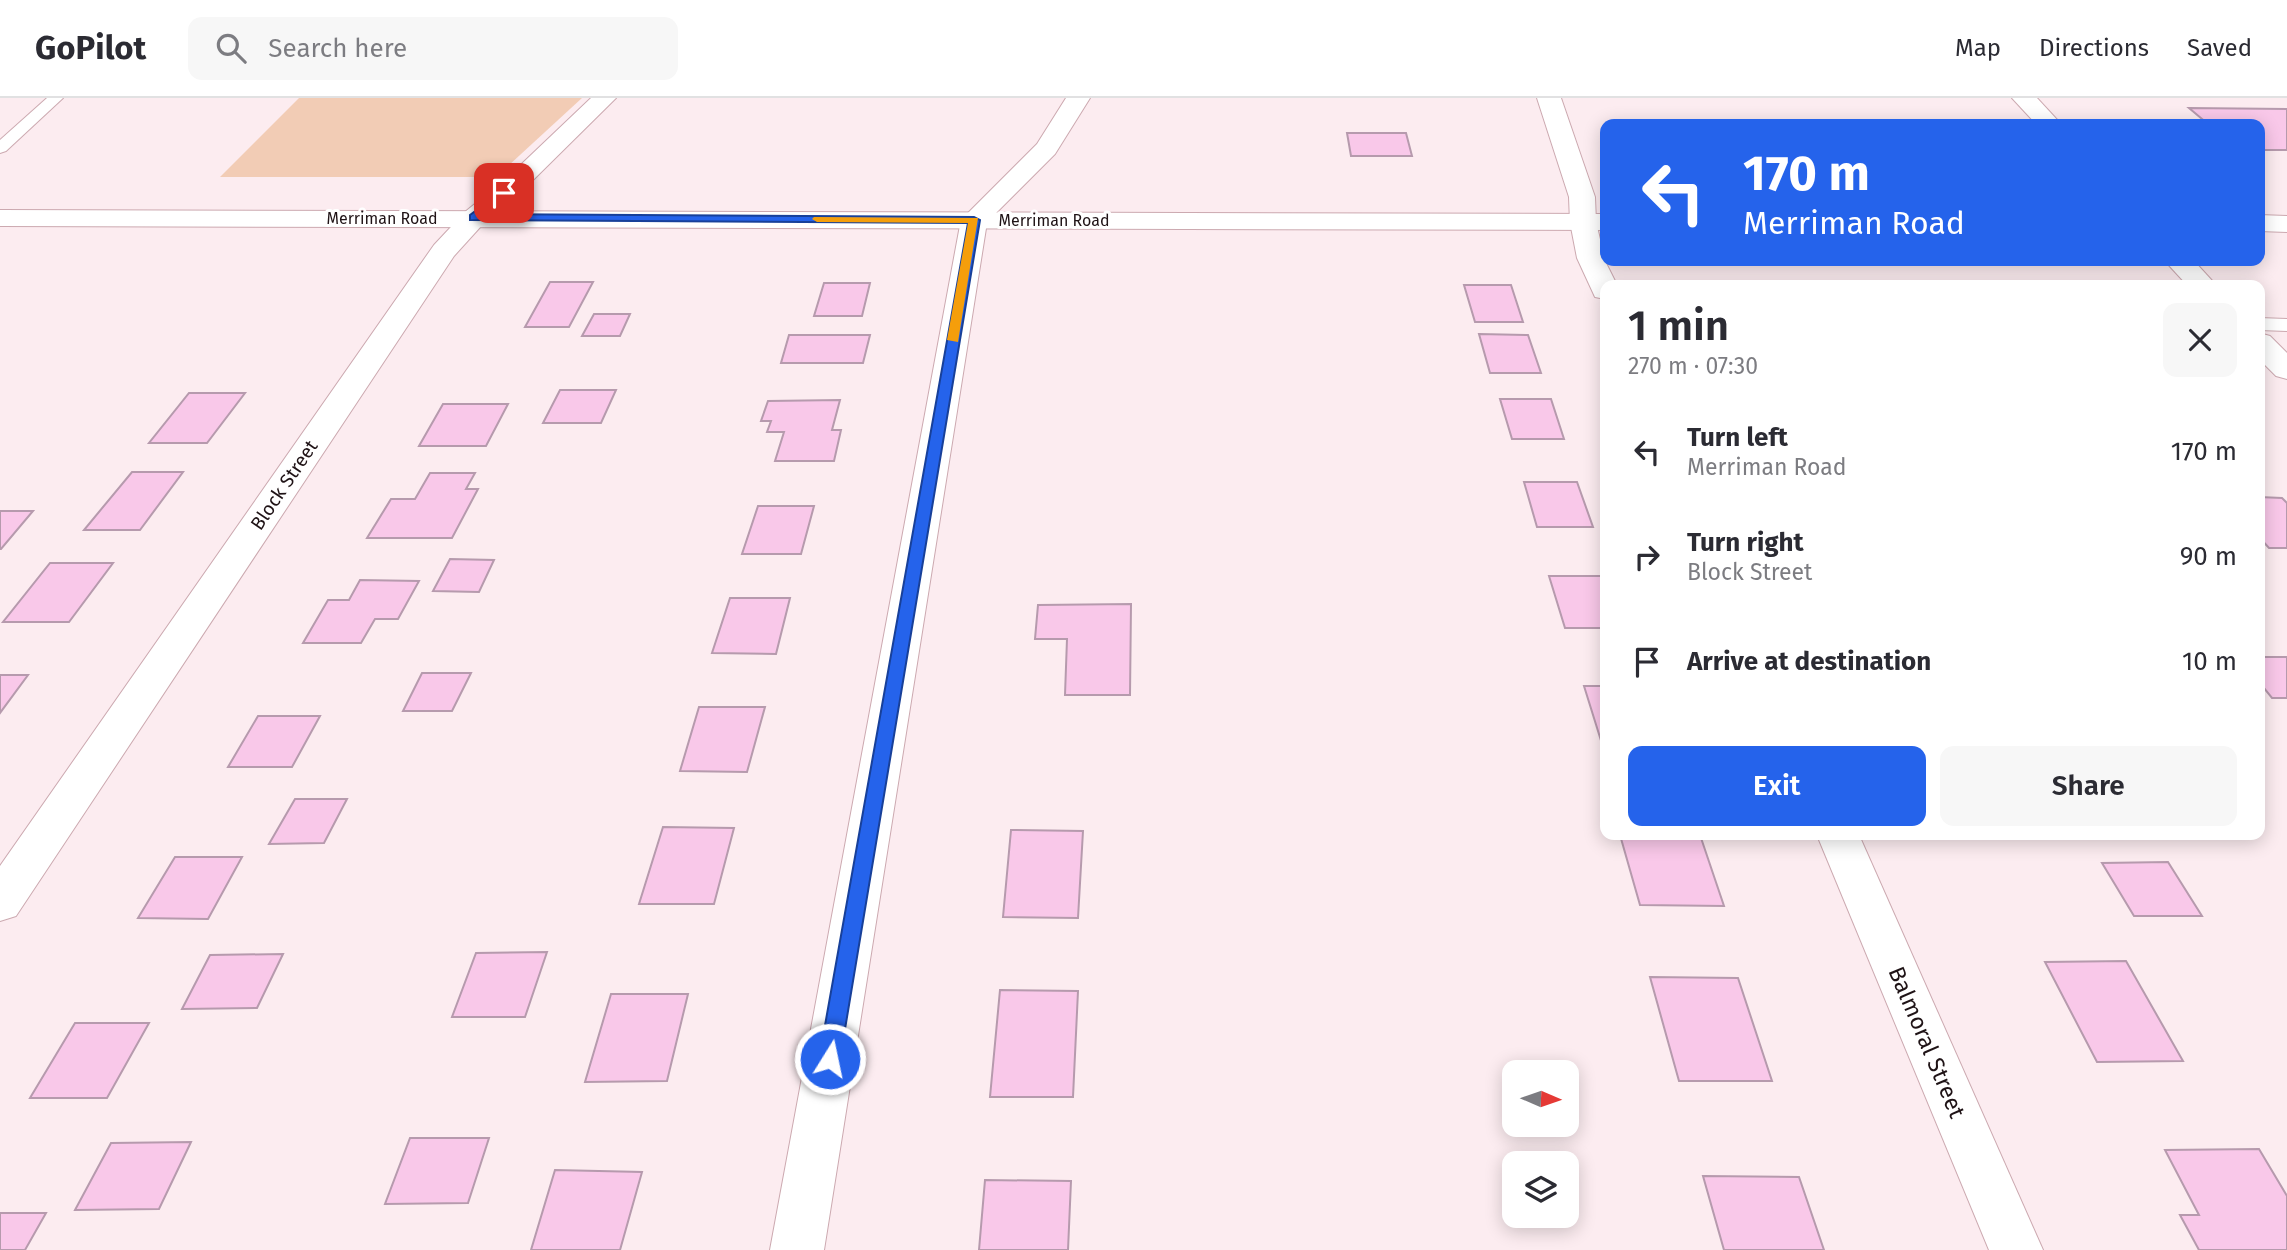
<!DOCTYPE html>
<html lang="en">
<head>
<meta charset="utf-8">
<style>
	body { margin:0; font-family:"Fira Sans",sans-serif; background:#f7f7f7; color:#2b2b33; height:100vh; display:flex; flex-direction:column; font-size:26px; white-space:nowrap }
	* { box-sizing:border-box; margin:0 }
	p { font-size:23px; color:#7c7c81 }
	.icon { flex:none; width:38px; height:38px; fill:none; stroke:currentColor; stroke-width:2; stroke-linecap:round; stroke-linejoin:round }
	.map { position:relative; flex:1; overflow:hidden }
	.details { position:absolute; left:1600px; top:182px; width:665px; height:560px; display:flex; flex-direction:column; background:#fff; border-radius:14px; box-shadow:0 4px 18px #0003 }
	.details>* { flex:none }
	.hud { position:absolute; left:1600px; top:21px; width:665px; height:147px; border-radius:14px; box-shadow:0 4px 18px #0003; background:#2563eb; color:#fff; overflow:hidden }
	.needle { width:46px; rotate:92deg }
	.buttons { position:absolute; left:1502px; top:962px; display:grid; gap:14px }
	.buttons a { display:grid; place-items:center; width:77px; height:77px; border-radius:14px; background:#fff; box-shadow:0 4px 18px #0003; font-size:35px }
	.pin { position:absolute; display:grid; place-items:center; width:60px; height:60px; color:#fff; margin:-30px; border-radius:14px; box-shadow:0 4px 10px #0006 }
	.me { position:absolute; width:77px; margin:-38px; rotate:10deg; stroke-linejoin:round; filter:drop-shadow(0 0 5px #0008) }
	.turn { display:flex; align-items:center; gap:24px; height:147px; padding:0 28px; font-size:32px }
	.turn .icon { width:91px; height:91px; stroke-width:2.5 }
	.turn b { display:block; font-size:49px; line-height:60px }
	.round { display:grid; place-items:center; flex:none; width:74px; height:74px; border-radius:14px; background:#f7f7f7 }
	.summary { display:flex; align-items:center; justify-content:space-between; height:119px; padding:0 28px }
	h1 { font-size:42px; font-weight:600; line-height:52px }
	.button { display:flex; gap:14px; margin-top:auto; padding:14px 28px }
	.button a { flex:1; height:80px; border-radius:14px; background:#2563eb; color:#fff; font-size:28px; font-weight:600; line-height:80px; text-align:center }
	.button a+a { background:#f7f7f7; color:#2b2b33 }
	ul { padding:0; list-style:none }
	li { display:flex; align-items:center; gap:21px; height:105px; padding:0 28px }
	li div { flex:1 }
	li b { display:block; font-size:26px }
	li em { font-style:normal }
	header { display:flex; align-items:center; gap:42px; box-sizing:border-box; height:98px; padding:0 35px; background:#fff; border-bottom:2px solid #e1e1e2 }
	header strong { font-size:33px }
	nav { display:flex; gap:38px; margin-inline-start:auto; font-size:24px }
	.search { width:490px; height:63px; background:#f7f7f7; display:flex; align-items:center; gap:18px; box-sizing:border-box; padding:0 24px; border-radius:14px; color:#7c7c81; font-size:26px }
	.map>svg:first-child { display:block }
</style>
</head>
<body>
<header>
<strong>GoPilot</strong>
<div class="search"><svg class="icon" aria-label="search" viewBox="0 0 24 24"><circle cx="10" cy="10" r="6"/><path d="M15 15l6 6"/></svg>Search here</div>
<nav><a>Map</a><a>Directions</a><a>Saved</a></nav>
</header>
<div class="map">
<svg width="2287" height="1152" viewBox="0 0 2287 1152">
	<rect width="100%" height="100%" fill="#fcecf0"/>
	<!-- green -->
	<path fill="#f2ccb5" d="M299 0H582L496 79H220Z"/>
	<!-- building -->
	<g fill="#f9c8e9" stroke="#b69aad" stroke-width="2">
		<path d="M2189 10 2287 11V52H2259V26H2208Z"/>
		<path d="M1347 35H1406L1412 58H1351Z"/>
		<path d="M550 184H593L569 229H525Z"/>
		<path d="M824 185H870L862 218H814Z"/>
		<path d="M1464 187H1511L1523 224H1475Z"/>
		<path d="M594 216H630L620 238H582Z"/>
		<path d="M1479 236 1528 237 1541 275H1490Z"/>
		<path d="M789 237H870L863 265H781Z"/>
		<path d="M560 292H616L601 325H543Z"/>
		<path d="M189 295H245L207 345H149Z"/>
		<path d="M1500 301H1551L1564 341H1512Z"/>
		<path d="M840 302 832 332H841L834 363H775L784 334H767L771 323H761L768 303Z"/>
		<path d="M443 306H508L486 348H419Z"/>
		<path d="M132 374H183L140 432H84Z"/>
		<path d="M430 375H475L466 391H478L452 440H367L391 401H415Z"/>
		<path d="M1524 384H1577L1593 429H1537Z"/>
		<path d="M2259 399 2282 400 2287 405V450H2269L2259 439Z"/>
		<path d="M758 408H814L801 456H742Z"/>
		<path d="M0 413H33L1 451H0Z"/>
		<path d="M450 461 494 462 479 494 433 493Z"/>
		<path d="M50 465H113L69 524H3Z"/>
		<path d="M1549 478H1605V530H1565Z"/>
		<path d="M360 482 419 483 398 521H375L361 545H303L328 502H349Z"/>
		<path d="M730 500H790L776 556 712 555Z"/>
		<path d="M1131 506 1130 597H1065L1067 541H1035L1038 507Z"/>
		<path d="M2259 559H2287V600H2272L2259 584Z"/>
		<path d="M422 575H471L452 613H403Z"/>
		<path d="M0 577H28L0 615Z"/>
		<path d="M1584 588H1605V649H1603Z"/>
		<path d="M699 609H765L747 674 680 673Z"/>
		<path d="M258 618H320L292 669H228Z"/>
		<path d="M295 701H347L324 745 269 746Z"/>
		<path d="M663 729 734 730 714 806H639Z"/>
		<path d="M1011 732 1083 733 1078 820 1003 819Z"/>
		<path d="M1620 737H1700L1724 808 1640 807Z"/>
		<path d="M175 759H242L208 821 138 820Z"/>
		<path d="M2168 764 2202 818H2134L2102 765Z"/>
		<path d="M547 854 525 919H452L476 855Z"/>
		<path d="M283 856 257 910 182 911 210 857Z"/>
		<path d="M2126 863 2183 963 2097 964 2045 864Z"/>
		<path d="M1650 879 1738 880 1772 983H1679Z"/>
		<path d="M1000 892 1078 893 1073 999H990Z"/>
		<path d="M611 896H688L667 983 585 984Z"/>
		<path d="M75 925H149L107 1000H30Z"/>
		<path d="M410 1040H489L468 1105 385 1106Z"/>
		<path d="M191 1044 159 1111 75 1112 111 1045Z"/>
		<path d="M2259 1051 2287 1098V1152H2199L2180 1117H2199L2165 1052Z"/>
		<path d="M555 1072 642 1074 620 1152H531Z"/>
		<path d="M1703 1078 1799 1079 1824 1152H1724Z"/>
		<path d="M985 1082 1071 1083 1068 1152H979Z"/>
		<path d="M0 1115H46L25 1152H0Z"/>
	</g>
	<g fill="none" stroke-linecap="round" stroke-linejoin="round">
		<defs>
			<g id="service">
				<path d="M47 0H63L6 53 0 55V42Z"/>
				<path d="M2259 220 2287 221V233L2259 232Z"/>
			</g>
			<g id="minor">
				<path d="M591 0H616L527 88 483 126 454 158 16 818 0 823V768L434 147 465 114 509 78Z"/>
				<path d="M1066 0H1090L1055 56 987 124 824 1152H770L961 122 1037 46Z"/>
				<path d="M1537 0H1561L1595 99 1596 124 1605 163 1617 187H1605V201L1595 199 1577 160 1570 124 1569 99Z"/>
				<path d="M2012 0H2037L2061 26H2036Z"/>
				<path d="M1817 737H1859L2043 1152H1989Z"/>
			</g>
			<g id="tertiary">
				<path d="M2165 163H2194L2216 187H2187Z"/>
				<path d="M2259 235 2270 238 2287 255V281L2276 278 2259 261Z"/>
			</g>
			<g id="secondary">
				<path d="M0 112 1605 116V132L0 128Z"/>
				<path d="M2259 117 2287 118V134L2259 133Z"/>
			</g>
		</defs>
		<!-- service casing -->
		<use href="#service" stroke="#cca9b0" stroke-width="2"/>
		<!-- minor casing -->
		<use href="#minor" stroke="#cca9b0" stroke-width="2"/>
		<!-- tertiary casing -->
		<use href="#tertiary" stroke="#cca9b0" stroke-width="2"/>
		<!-- secondary casing -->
		<use href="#secondary" stroke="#cca9b0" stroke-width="2"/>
		<!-- service -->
		<use href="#service" fill="#fff" fill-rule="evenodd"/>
		<!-- minor -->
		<use href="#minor" fill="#fff" fill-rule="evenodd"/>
		<!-- tertiary -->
		<use href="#tertiary" fill="#fff" fill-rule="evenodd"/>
		<!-- secondary -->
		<use href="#secondary" fill="#fff" fill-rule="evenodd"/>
	</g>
	<!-- route -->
	<path fill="#2563eb" stroke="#184099" stroke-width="2" d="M504 92 509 95 507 97 484 116 974 119 980 122 840 961 837 967 830 970 822 967 819 961 968 125 470 122V117Z"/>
	<!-- slow -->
	<path fill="#f59e0b" d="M814 119 978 120 958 244 947 242 968 125 817 124 812 121Z"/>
	<g text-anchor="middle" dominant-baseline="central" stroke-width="6" stroke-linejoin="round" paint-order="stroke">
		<!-- far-street labels -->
		<g font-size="16" fill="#1f1316" stroke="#fff">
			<text x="382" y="120">Merriman Road</text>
			<text x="1054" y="122">Merriman Road</text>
		</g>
		<!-- street labels -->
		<g font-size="19" fill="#1f1316" stroke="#fff">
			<text transform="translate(284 387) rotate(-56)">Block Street</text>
		</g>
		<!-- near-street labels -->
		<g font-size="23" fill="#1f1316" stroke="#fff">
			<text transform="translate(1927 944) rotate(67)">Balmoral Street</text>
		</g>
	</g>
</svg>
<div class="buttons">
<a><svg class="needle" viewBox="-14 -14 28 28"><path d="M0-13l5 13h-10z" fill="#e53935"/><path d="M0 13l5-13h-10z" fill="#7c7c81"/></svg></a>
<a><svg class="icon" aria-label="layers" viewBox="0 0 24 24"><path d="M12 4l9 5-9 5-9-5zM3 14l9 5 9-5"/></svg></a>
</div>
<div class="pin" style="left:504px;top:95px;background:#d93025"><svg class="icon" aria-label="arrive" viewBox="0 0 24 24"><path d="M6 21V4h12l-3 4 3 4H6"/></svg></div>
<svg class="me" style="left:830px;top:961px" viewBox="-20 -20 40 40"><circle r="17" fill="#2563eb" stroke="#fff" stroke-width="3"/><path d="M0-11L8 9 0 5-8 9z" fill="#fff"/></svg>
<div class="hud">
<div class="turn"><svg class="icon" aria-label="left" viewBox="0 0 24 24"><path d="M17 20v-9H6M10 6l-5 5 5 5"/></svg><div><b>170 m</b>Merriman Road</div></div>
</div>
<section class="details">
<div class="summary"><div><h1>1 min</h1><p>270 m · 07:30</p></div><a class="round"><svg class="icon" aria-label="close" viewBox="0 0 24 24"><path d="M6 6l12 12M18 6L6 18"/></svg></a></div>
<ul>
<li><svg class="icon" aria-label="left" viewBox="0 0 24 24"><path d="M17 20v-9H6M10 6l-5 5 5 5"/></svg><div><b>Turn left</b><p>Merriman Road</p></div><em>170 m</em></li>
<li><svg class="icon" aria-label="right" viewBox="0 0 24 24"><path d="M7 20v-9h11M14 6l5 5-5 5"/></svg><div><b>Turn right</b><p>Block Street</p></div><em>90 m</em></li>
<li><svg class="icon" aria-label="arrive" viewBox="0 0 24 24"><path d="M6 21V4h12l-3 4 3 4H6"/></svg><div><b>Arrive at destination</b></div><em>10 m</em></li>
</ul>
<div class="button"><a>Exit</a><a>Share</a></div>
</section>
</div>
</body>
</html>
